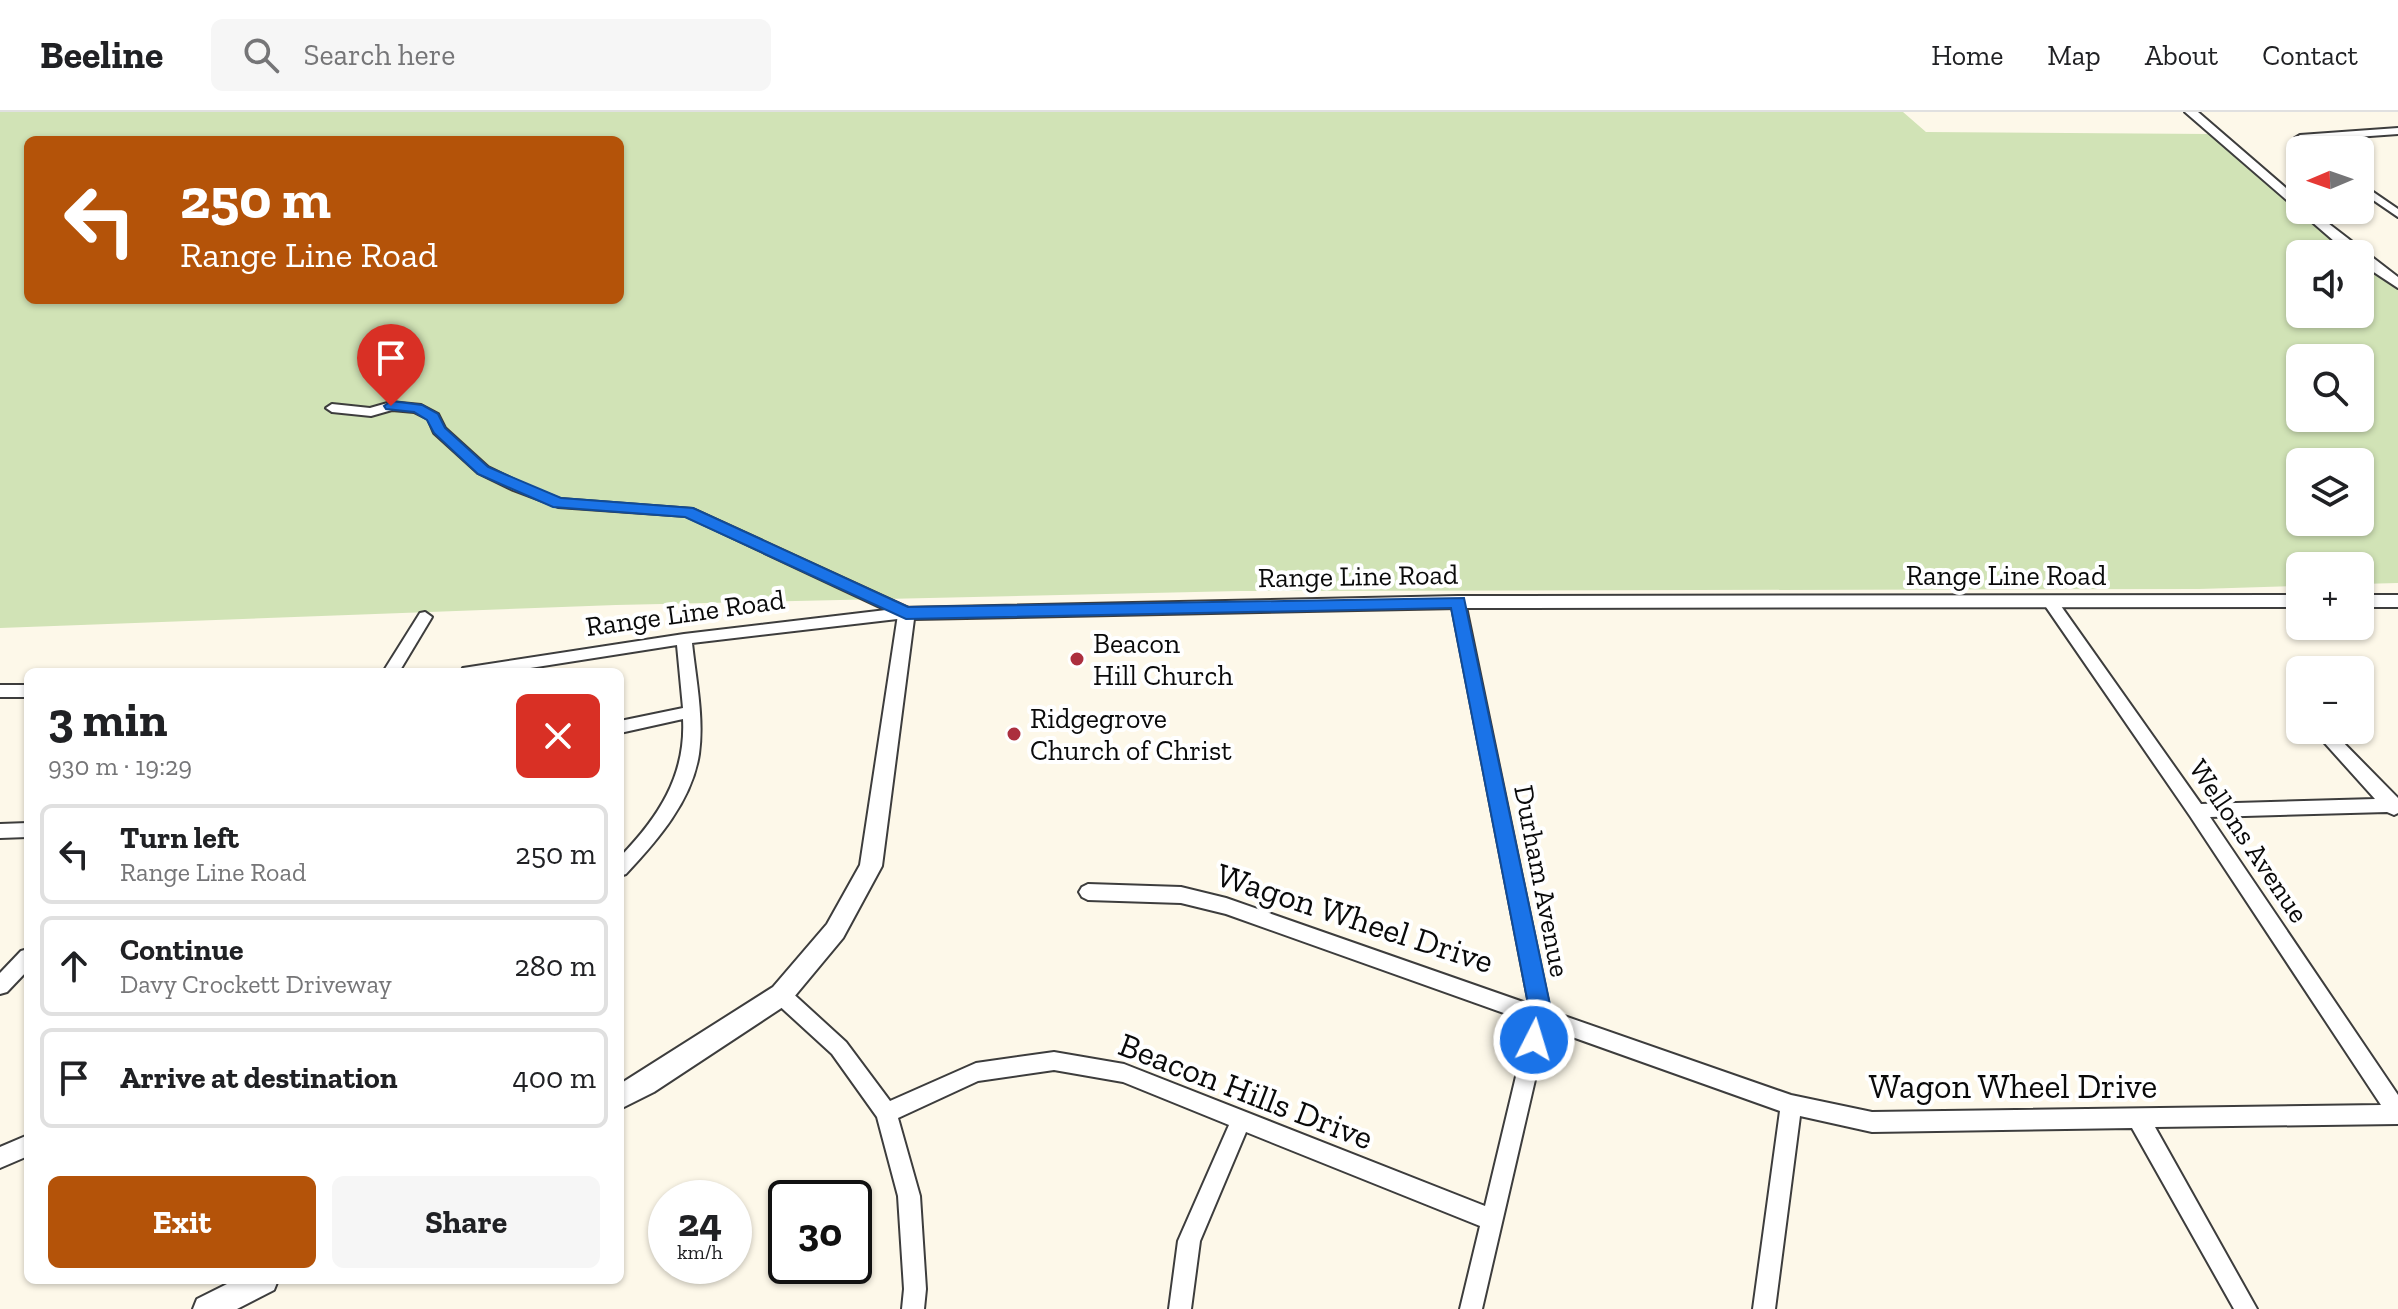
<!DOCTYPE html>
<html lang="en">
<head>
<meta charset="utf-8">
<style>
	body { margin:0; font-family:"Zilla Slab",serif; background:#f6f6f6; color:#202124; height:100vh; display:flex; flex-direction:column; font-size:30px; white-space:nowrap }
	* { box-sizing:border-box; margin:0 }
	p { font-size:26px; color:#757577 }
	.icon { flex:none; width:44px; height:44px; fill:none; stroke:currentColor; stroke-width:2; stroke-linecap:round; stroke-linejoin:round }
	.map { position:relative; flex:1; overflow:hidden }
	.sheet { position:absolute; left:24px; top:556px; width:600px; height:616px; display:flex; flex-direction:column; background:#fff; border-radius:12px; box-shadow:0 2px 6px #0004 }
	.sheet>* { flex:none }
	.guide { position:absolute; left:24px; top:24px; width:600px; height:168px; border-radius:12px; box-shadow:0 2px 6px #0004; background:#b45309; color:#fff; overflow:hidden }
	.needle { width:52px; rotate:268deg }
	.fabs { position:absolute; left:2286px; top:24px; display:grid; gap:16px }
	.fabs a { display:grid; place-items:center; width:88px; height:88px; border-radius:12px; background:#fff; box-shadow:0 2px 6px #0004; font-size:40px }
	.speed { position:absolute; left:648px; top:1068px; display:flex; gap:16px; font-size:40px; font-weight:700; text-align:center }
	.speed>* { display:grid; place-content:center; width:104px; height:104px; border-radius:50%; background:#fff; box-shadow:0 2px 6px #0004; line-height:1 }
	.speed small { font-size:20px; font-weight:400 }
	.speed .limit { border:4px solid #111; border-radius:12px; background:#fff; color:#111 }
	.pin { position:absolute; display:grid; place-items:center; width:68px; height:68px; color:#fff; margin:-82px -34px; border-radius:50% 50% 50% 0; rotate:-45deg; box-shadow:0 0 8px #0007 }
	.pin .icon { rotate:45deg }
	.me { position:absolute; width:88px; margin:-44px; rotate:5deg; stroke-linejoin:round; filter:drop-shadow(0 0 6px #0008) }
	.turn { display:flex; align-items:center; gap:28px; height:168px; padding:0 24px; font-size:36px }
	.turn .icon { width:104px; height:104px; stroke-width:2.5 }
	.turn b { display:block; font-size:56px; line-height:68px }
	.round { display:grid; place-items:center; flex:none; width:84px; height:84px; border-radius:12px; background:#f6f6f6 }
	.summary { display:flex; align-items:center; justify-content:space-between; height:136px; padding:0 24px }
	h1 { font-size:48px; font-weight:700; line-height:60px }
	.button { display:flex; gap:16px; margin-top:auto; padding:16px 24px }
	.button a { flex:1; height:92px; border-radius:12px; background:#b45309; color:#fff; font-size:32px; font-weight:700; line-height:92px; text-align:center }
	.button a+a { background:#f6f6f6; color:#202124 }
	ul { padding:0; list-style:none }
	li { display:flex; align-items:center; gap:24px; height:100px; margin:0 16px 12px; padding:0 8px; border:4px solid #e0e0e0; border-radius:12px }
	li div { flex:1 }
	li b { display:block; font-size:30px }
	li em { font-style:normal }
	header { display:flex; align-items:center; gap:48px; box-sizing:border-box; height:112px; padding:0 40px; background:#fff; border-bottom:2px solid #e0e0e0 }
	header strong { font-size:38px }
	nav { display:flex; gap:44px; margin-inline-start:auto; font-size:28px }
	.search { width:560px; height:72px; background:#f6f6f6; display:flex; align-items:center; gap:20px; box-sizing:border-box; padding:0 28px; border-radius:12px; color:#757577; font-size:30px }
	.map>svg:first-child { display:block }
</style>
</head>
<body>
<header>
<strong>Beeline</strong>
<div class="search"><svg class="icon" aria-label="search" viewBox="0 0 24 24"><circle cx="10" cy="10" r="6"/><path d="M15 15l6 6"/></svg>Search here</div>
<nav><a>Home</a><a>Map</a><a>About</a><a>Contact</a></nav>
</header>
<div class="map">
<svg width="2398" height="1197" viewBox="0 0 2398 1197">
	<rect width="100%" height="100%" fill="#fdf8e9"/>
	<!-- green -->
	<path fill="#d1e3b6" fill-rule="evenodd" d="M0 0H1903L1926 20 2210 22 2317 116 2352 142H2300V202H2360V148L2398 176V471L2360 472V454H2300V474L2199 477 1240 479 616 493 0 516ZM28 28H620V188H28ZM2300 246H2360V306H2300ZM2300 350H2360V410H2300Z"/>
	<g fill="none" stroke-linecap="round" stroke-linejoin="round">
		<defs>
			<g id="minor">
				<path d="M2398 16V22L2300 29 2295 26 2300 23Z"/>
				<path d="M2360 71 2398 97V105L2360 79Z"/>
				<path d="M391 290 421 293 438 302 445 316 488 355 523 372 560 387 693 397 911 497 913 501 906 506 692 531C696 568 704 606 699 642 692 689 657 729 626 762L620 764V745C658 706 686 664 683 607L620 621V609L683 596 677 533 505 560H461L463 556 684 522 886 498 686 404 558 395 513 378 478 361 434 321 428 307 414 300 392 298 371 304 332 300 326 296 332 292 370 296Z"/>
				<path d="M1458 485 1465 490 1550 899 1791 983 1872 1000 2381 993 2190 704 2046 495 2044 491 2051 486 2056 487 2201 692 2375 687 2313 618H2331L2398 686V701L2394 703 2387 700 2210 705 2398 983V1012L2155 1015 2257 1197H2234L2132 1016 1872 1020 1800 1004 1775 1197H1753L1780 999 1547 916 1482 1197H1460L1480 1114 1246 1020 1200 1129 1191 1197H1169L1178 1129 1229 1013 1123 970 1054 958 978 969 898 1006 920 1084 926 1177 924 1197H902L904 1177 898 1084 877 1005 832 942 774 889 771 883 774 877 781 874 788 877 846 930 890 989 976 951 1054 940 1124 952 1485 1094 1529 910 1226 802 1181 791 1088 788 1082 785 1079 780 1082 775 1088 772 1181 775 1226 786 1529 892 1451 490Z"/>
				<path d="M425 500 432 505 399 560H383L420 501Z"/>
				<rect x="0" y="573" width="28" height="12"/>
				<path d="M28 711V725L0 726V712Z"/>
				<path d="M28 837V858L7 880 0 882V861L21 839Z"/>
				<path d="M28 1023V1044L0 1056V1035Z"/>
			</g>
			<g id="tertiary">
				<path d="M2185 0H2198L2300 88V98H2311L2398 165V176L2360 151V142H2349Z"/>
				<path d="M2300 483V495L1458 496 914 507 882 754 843 826 789 891 654 980 620 997V972L773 875 827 812 860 753 899 496 1458 484Z"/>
				<rect x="2360" y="483" width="38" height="12"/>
				<path d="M235 1168H278L274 1178 237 1197H193L197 1187Z"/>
			</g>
		</defs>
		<!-- minor casing -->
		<use href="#minor" stroke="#3d3d3d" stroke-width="4"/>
		<!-- tertiary casing -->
		<use href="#tertiary" stroke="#3d3d3d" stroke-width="4"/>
		<!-- minor -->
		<use href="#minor" fill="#fff" fill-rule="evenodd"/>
		<!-- tertiary -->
		<use href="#tertiary" fill="#fff" fill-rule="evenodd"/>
	</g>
	<!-- route -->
	<path fill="#1a73e8" stroke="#114b97" stroke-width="2" d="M391 289 422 293 438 302 445 316 488 355 561 386 693 396 908 495 1464 486 1552 902 1542 935 1534 938 1526 935 1523 928 1530 902 1451 496 906 507 685 405 553 395 478 362 434 321 427 308 414 300 386 297 384 294Z"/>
	<!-- markers -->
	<g fill="#ac2f3e" stroke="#fff" stroke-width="3">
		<circle cx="1077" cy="547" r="8"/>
		<circle cx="1014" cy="622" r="8"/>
	</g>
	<g text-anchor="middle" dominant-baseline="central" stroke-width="8" stroke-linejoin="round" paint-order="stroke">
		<!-- street labels -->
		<g font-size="28" fill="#0a0a0a" stroke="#fff">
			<text x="2006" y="463">Range Line Road</text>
			<text transform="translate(1358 464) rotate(-1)">Range Line Road</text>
			<text transform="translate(685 501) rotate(-8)">Range Line Road</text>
			<text transform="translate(2249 729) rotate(56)">Wellons Avenue</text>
			<text transform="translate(1542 769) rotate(79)">Durham Avenue</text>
		</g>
		<!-- poi labels -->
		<g font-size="28" fill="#0a0a0a" stroke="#fff" text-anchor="start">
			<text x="1093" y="531">Beacon<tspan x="1093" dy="32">Hill Church</tspan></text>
			<text x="1030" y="606">Ridgegrove<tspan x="1030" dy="32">Church of Christ</tspan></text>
		</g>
		<!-- near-street labels -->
		<g font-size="34" fill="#0a0a0a" stroke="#fff">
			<text transform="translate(1355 806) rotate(18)">Wagon Wheel Drive</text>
			<text x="2013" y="974">Wagon Wheel Drive</text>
			<text transform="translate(1246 979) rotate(21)">Beacon Hills Drive</text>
		</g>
	</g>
</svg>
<div class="fabs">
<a><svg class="needle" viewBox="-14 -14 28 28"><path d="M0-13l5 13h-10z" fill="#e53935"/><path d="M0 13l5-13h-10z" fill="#757577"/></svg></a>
<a><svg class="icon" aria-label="sound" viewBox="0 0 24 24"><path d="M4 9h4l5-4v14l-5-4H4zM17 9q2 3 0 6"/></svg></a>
<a><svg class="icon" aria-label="search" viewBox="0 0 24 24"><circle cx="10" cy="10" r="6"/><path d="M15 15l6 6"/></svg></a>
<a><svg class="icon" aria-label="layers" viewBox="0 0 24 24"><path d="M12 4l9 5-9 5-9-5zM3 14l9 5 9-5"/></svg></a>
<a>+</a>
<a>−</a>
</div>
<div class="speed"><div>24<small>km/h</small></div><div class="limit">30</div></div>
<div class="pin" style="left:391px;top:294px;background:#d93025"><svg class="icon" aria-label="arrive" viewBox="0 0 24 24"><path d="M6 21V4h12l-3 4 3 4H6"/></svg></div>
<svg class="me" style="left:1534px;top:928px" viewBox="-20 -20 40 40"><circle r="17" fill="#1a73e8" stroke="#fff" stroke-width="3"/><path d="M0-11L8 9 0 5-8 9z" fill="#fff"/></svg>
<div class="guide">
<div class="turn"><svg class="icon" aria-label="left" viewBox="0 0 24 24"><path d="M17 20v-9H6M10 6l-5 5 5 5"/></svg><div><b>250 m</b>Range Line Road</div></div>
</div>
<section class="sheet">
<div class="summary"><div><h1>3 min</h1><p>930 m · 19:29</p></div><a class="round" style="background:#d93025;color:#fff"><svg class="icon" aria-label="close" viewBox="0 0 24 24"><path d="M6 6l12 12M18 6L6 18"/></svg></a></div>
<ul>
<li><svg class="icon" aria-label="left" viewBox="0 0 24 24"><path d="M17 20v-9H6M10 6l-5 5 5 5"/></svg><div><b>Turn left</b><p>Range Line Road</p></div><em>250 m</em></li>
<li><svg class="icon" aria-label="ahead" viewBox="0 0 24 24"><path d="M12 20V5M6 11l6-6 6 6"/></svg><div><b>Continue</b><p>Davy Crockett Driveway</p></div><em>280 m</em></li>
<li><svg class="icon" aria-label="arrive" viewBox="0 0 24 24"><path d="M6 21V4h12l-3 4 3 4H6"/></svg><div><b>Arrive at destination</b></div><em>400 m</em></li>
</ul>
<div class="button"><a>Exit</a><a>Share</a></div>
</section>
</div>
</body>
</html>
